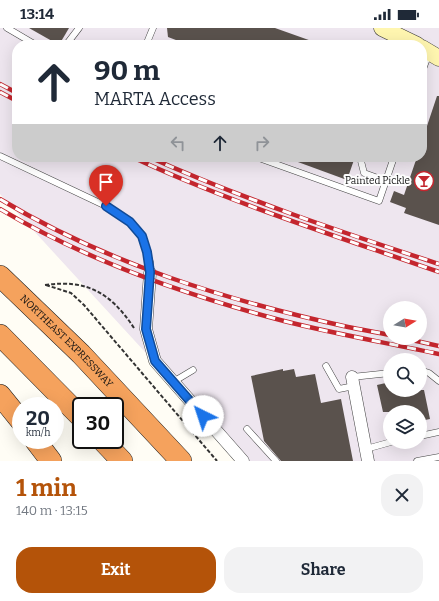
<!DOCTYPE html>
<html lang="en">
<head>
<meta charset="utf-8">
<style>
	body { margin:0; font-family:Bitter,serif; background:#f2f2f3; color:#1f2937; height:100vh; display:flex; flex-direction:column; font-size:15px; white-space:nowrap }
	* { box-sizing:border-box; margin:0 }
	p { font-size:13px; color:#747a83 }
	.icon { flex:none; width:22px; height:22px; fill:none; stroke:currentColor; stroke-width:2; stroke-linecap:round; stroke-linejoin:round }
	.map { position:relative; height:433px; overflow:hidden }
	.details { display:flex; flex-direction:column; background:#fff; flex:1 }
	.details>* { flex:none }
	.banner { position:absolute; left:12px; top:12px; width:415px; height:122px; border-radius:16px; box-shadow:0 4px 16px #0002; background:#fff; color:#1f2937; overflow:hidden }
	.needle { width:26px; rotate:79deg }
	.controls { position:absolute; left:383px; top:273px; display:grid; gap:8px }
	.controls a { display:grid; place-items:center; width:44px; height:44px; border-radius:50%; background:#fff; box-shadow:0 4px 16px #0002; font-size:20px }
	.speed { position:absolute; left:12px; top:369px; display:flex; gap:8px; font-size:20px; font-weight:700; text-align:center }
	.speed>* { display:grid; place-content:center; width:52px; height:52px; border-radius:50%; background:#fff; box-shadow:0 4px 16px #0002; line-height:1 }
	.speed small { font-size:10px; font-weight:400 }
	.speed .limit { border:2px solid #111; border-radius:6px; background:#fff; color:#111 }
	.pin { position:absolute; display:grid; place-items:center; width:34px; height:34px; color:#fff; margin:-41px -17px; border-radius:50% 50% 50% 0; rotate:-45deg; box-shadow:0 0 4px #0007 }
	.pin .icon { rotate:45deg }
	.me { position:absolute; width:44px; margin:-22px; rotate:319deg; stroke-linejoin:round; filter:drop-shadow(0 0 3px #0008) }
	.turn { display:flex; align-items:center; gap:14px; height:84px; padding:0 16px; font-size:18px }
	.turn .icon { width:52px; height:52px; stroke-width:2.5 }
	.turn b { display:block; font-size:28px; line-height:34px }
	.lanes { display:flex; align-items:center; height:38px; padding:0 16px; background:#0003; justify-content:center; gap:20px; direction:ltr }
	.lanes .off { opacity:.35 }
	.round { display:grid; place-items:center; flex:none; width:42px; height:42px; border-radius:16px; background:#f2f2f3 }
	.overview { display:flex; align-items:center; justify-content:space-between; height:68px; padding:0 16px }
	h1 { font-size:24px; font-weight:700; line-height:30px; color:#b45309 }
	.cta { display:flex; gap:8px; margin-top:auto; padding:8px 16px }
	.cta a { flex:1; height:46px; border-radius:16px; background:#b45309; color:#fff; font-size:16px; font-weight:700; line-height:46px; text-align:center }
	.cta a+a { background:#f2f2f3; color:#1f2937 }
	.status { display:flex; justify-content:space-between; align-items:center; height:28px; padding:0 20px; background:#fff; direction:ltr }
	.status svg { height:11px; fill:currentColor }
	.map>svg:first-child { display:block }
</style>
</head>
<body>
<div class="status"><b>13:14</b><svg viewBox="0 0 49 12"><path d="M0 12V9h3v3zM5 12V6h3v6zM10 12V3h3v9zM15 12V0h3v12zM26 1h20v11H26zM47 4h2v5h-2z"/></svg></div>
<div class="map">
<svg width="439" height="433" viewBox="0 0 439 433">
	<rect width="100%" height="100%" fill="#fffdf5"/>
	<!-- industrial -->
	<path fill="#eee6ef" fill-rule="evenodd" d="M0 0H439V433H245L0 166ZM17 17H422V129H17ZM390 280H420V310H390ZM390 332H420V362H390ZM390 384H420V414H390Z"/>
	<!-- building -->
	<g fill="#5a524d">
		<path d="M29 0H69L59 17Z"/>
		<path d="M167 0H275L320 16 189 17 168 9Z"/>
		<path d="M437 68H439V197L404 185 406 180 390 174 394 163 404 167 417 129H422V113Z"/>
		<path d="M287 129H355L347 152 287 130Z"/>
		<path d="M283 341V343L294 341 296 349 315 346 321 375 341 371 353 433H281L264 413 251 348Z"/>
		<path d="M390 354V362H424L430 391 420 393V384H383L377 357Z"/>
	</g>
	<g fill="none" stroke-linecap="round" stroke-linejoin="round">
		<defs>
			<g id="lane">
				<path d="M7 0 36 17"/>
				<path d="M66 17 79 0"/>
				<path d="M146 17 153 0"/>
				<path d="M422 44 429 25"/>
				<path d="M0 128 106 178 130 194 141 208 150 234V245"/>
				<path d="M256 129 379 173 394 129"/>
				<path d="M363 129 361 133 364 145 386 153"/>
				<path d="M326 338 339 361 354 358"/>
				<path d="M420 342 429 345 439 353"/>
				<path d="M352 349 390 345"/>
				<path d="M173 354 193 342"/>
				<path d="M247 401 276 433"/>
				<path d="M420 408 439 404"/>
				<path d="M366 421 391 414"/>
				<path d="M417 433 439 429"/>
			</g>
			<g id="street">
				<path d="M150 245 146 301 155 333 243 433"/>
				<path d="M352 349 368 433"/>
			</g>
			<g id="secondary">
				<path d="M382 0 417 17"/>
				<path d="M422 20 439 30"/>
			</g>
			<g id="highway">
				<path id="s1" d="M0 248 81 326 181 433"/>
				<path d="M0 307 81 389"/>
				<path d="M0 367 21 393"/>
				<path d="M35 412 51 433"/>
				<path d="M102 412 122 433"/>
			</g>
		</defs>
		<!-- lane casing -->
		<use href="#lane" stroke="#444" stroke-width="7"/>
		<!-- street casing -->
		<use href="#street" stroke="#444" stroke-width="13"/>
		<!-- secondary casing -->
		<use href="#secondary" stroke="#333" stroke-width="17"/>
		<!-- highway casing -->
		<use href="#highway" stroke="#222" stroke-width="22"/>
		<!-- path -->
		<g stroke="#333" stroke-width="2" stroke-dasharray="4 2" stroke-linecap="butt">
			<path d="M45 257C87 251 111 265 134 300"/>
			<path d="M46 257 71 265 84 277 217 433"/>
		</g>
		<!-- lane -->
		<use href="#lane" stroke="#fff" stroke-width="6"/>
		<!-- street -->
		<use href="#street" stroke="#fff" stroke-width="12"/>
		<!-- secondary -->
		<use href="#secondary" stroke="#fff6b0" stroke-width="16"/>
		<!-- highway -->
		<use href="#highway" stroke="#f5a25d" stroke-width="21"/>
		<defs>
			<g id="rail">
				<path d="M0 56 17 65"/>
				<path d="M0 64 17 73"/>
				<path d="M132 129C231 175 336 208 439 244"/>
				<path d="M149 129C243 171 341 204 439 236"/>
				<path d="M0 171C106 235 228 273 348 299 362 302 376 304 390 307"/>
				<path d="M0 181C85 232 189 268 284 293 335 306 388 315 439 326"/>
				<path d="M403 310 439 318"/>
			</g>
		</defs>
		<!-- rail casing -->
		<use href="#rail" stroke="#c4262e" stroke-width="4.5"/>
		<!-- rail -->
		<use href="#rail" stroke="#fff" stroke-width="3" stroke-dasharray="9" stroke-linecap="butt"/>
	</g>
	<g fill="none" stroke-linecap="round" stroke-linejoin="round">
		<defs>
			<path id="route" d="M106 178 130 194 142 208 147 224 150 244 146 301 155 333 203 388"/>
		</defs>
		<!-- route casing -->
		<use href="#route" stroke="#114b97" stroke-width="10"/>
		<!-- route -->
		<use href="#route" stroke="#1a73e8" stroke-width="7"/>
	</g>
	<!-- icons -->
	<defs>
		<symbol id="bar-ring" viewBox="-11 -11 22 22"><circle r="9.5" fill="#fff" stroke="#c4262e" stroke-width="1.5"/><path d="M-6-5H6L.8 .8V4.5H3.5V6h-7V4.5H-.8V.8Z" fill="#c4262e"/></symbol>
	</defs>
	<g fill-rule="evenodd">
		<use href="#bar-ring" x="413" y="142" width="22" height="22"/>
	</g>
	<g text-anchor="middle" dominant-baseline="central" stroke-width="4" stroke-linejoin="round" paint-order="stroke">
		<!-- poi labels -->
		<g font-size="10" fill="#111" stroke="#fff" text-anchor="end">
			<text x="410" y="153">Painted Pickle</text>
		</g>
		<!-- street labels -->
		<g font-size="10" fill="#111" stroke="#fff">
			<text stroke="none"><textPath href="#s1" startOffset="93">NORTHEAST EXPRESSWAY</textPath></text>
		</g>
	</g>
</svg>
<div class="controls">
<a><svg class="needle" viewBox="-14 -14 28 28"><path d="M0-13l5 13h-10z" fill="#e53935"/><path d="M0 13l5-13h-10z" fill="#747a83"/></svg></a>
<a><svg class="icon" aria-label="search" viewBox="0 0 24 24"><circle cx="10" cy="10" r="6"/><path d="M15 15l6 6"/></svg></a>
<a><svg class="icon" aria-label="layers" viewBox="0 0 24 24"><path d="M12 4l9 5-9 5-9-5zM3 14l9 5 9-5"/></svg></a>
</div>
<div class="speed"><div>20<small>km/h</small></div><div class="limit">30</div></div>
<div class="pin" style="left:106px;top:178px;background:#d93025"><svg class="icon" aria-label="arrive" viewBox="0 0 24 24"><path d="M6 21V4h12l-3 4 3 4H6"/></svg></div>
<svg class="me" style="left:203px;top:388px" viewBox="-20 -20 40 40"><circle r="19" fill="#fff"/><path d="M0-13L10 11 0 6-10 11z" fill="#1a73e8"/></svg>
<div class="banner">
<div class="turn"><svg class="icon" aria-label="ahead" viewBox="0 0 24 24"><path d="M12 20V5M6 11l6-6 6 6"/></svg><div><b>90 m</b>MARTA Access</div></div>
<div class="lanes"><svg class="icon off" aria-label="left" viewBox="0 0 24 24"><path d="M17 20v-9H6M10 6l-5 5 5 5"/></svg><svg class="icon" aria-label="ahead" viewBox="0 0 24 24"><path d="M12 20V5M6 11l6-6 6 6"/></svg><svg class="icon off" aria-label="right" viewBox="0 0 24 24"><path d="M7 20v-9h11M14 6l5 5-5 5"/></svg></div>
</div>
</div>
<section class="details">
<div class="overview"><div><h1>1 min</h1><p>140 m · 13:15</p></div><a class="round"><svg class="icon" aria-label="close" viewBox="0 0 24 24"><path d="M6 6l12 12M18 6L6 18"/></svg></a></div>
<div class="cta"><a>Exit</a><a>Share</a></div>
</section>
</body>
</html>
